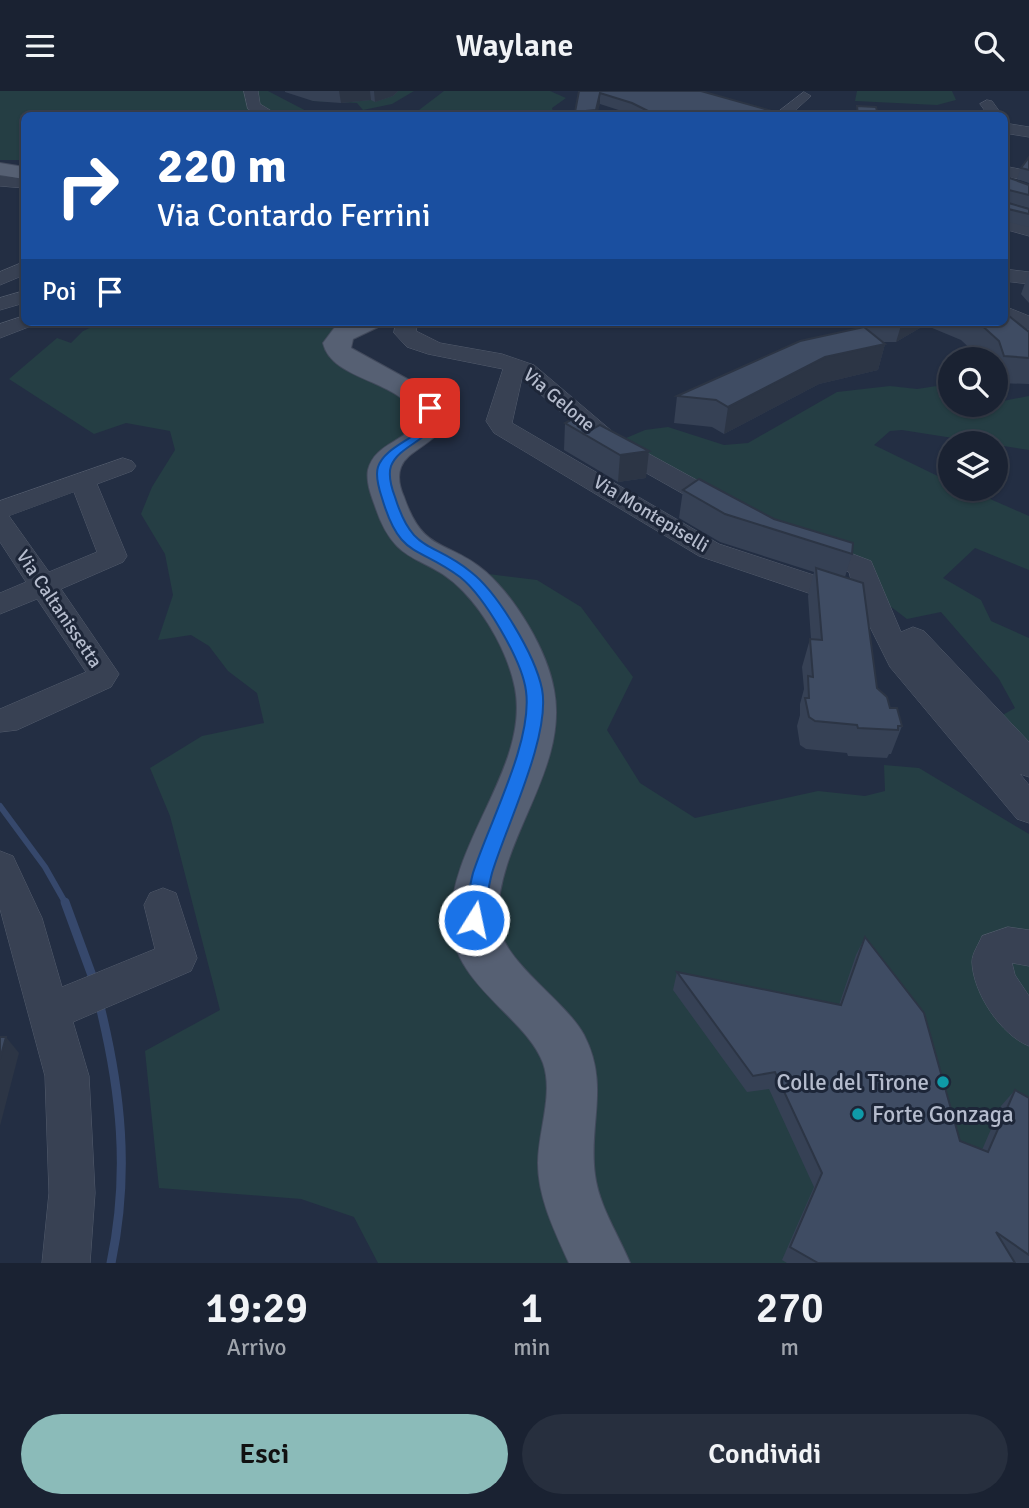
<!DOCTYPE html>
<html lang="it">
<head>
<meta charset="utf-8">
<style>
	body { margin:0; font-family:Signika,sans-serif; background:#272f3e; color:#f1f3f6; height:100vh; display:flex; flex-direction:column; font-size:26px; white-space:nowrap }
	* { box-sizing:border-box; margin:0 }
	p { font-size:23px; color:#9fa4ac }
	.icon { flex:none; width:38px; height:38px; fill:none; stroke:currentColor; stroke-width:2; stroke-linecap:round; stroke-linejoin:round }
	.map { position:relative; height:1172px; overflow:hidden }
	.panel { display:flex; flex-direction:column; background:#1a2232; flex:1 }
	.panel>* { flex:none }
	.top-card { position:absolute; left:21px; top:21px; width:987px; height:214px; border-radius:10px; box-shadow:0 2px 5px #0004,0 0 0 2px #383f4d; background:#1a4fa0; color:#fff; overflow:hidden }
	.buttons { position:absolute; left:938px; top:256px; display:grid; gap:14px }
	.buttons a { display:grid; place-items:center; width:70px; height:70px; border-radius:50%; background:#1a2232; box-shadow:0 2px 5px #0004,0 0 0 2px #383f4d; font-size:35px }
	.pin { position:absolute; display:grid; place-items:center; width:60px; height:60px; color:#fff; margin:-30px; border-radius:14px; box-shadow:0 4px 10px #0006 }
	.me { position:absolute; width:77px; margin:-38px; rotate:10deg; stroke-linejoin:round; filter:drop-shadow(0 0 5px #0008) }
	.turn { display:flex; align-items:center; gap:24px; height:147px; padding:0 21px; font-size:32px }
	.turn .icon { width:91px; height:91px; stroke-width:2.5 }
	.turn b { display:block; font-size:49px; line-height:60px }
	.then { display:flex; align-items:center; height:66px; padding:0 21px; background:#0003; gap:14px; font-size:26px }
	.eta { display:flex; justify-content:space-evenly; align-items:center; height:119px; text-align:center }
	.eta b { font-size:42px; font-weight:600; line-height:49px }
	.cta { display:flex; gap:14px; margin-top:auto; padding:14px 21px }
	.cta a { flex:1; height:80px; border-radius:42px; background:#8bbbb9; color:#111; font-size:28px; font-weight:600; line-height:80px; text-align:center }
	.cta a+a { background:#272f3e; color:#f1f3f6 }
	header { display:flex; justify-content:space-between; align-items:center; height:91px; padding:0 21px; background:#1a2232; font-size:32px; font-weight:600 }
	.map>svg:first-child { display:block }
</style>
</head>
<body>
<header><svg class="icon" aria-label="menu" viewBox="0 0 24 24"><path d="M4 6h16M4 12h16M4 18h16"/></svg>Waylane<svg class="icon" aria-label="search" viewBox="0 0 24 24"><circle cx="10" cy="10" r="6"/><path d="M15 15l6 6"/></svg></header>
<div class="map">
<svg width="1029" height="1172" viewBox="0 0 1029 1172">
	<rect width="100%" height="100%" fill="#232e43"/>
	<!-- green -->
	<g fill="#253e44">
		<path d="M0 0H268L314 24H24V69H0Z"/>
		<path d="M296 0H414L392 13 363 19 357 12 313 10Z"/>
		<path d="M444 0H550L566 7 552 17 554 24H369L419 19Z"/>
		<path d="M857 0H952L956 9 937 14 855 10Z"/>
		<path d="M103 231H356L332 242 423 321 374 396 465 480 537 489 581 516 633 586 607 639 640 692 695 727 818 700 865 705 885 700 884 674 919 677 1029 743V1172H378L354 1126 301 1108 159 1097 145 960 220 919 170 725 150 677 202 645 264 632 257 602 228 580 209 555 191 544 158 549 173 504 165 463 141 423 152 396 175 359 170 340 126 332 94 343 9 288 57 247 71 252 83 240Z"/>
		<path d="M950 293V313H996V307L1003 310 1029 305V359L902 339 890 340 874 354 950 391V397H965L1029 425V479L975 457 943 487 981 509 991 530 1029 547V658L992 630 1015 617 999 588 941 521 907 528 882 509 875 480 777 437 619 350 645 339 668 336 724 354 748 352 837 301 890 295 917 298Z"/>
	</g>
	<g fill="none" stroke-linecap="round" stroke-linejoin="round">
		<!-- stream-far1 -->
		<path stroke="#36486c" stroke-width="6" d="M0 715 45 776 66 813"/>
		<!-- stream -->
		<g stroke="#36486c" stroke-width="9">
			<path d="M65 811 94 890"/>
			<path d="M99 911C121 999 130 1082 111 1172"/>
		</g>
		<defs>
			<g id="minor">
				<path d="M244 0H258L260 13 278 24H260L248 18Z"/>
				<path d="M804 1 811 5 790 24H774Z"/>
				<path d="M987 9 992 10 1002 24H988L980 13Z"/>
				<path d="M1004 32 1029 36V46L1004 42Z"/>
				<path d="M1004 75 1029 80V90L1004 85Z"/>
				<path d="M0 85 24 87V97L0 95Z"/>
				<path d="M1004 127 1029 133V145L1004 138Z"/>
				<path d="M24 171V184L0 194V181Z"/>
				<path d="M1004 178 1029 181V193L1004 190Z"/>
				<path d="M24 200V212L0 219V207Z"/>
				<path d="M1004 215 1029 225V239L1004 229Z"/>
				<path d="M24 225V231H35L31 235 0 247V233Z"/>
				<path d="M396 231H418L416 240 440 252 502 263 534 274 620 347 735 410 739 416 735 422H717L602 357 522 287 512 332 719 453 853 497 849 481 801 462 797 456 801 450 811 447 871 470 901 541 913 536 924 540 1029 651V686L1020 683 1029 694V732L1017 728 890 576 859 514 851 516 841 513 699 465 494 342 486 330 503 278 428 263 407 256 394 242Z"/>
				<path d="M123 367 132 370 136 375 132 380 97 393 127 465 123 471 61 498 119 583 111 596 17 639 0 641V618L86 581 37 508 0 523V502L26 491 0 451V410ZM74 401 97 461 49 481 9 425Z"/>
				<path d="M0 760 13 765 42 827 62 896 155 858 144 814 150 802 163 797 176 802 197 867 191 880 73 931 89 985 95 1102 90 1172H42L49 1102 45 985 0 818Z"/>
				<path d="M1008 836 1029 839V875L1012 872 1015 884 1029 905V955C1001 944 973 902 972 871 972 862 979 853 982 845Z"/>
			</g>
			<g id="major">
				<path d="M0 72 24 76V88L0 84Z"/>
				<path d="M347 231H382L378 236 353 248 351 257 429 300 448 328C437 353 407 359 401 376 397 386 400 397 404 406 424 464 448 448 486 481 516 508 547 559 554 599 569 679 497 748 498 827 498 869 564 907 584 944 610 994 588 1033 595 1084 599 1115 618 1143 630 1172H569C555 1141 538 1107 538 1072 538 1040 554 1003 543 972 525 924 450 893 451 828 451 750 530 674 515 597 508 562 487 525 463 500 426 461 396 479 375 415 371 404 366 391 368 379 375 351 408 351 418 328 403 288 332 291 323 252L335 236Z"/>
			</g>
		</defs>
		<!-- minor casing -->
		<use href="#minor" stroke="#535c6d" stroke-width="1"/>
		<!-- major casing -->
		<use href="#major" stroke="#424a5c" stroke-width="2"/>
		<!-- minor -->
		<use href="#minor" fill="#384153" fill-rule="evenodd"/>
		<!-- major -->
		<use href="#major" fill="#566073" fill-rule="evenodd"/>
	</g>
	<!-- wall -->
	<g fill="#364155">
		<path d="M285 0H398L393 5 375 11 371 9 341 12 313 10 285 1Z"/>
		<path d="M579 0 778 23 786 24H634L600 13Z"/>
		<path d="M1029 66V92L1017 88 1021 77Z"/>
		<path d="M1004 85 1029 94V117L1005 111 1029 118V136L1004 130Z"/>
		<path d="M1029 181V212L1021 203Z"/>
		<path d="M858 231H1004L1029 241V293L996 292V268H981L961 249 925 234 896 251H883L885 253 878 279 819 293 724 343 712 336 674 332 677 305 861 236Z"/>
		<path d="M565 332 592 339 600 334 646 387 618 391 564 359Z"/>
		<path d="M683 399 774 428 852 463 845 486 877 597 902 635 891 663H889L887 667 848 665 847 662 806 658 800 654 797 635 800 624V613L804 598 802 576 810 548H811L808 505 814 481 720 451 679 427Z"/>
		<path d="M865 846 960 1050 982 1059 1001 1015 1015 999 1029 1007V1172H787L782 1169 814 1096 769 998 747 1001 673 899 677 881 839 914 856 864Z"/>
	</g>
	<!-- shaded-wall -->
	<g fill="#2c3545">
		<path d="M339 0H370L371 9 341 12Z"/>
		<path d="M374 0H398L393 5 375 11Z"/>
		<path d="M600 2V13L597 24H575V21Z"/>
		<path d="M902 231H926L925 234 896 251Z"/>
		<path d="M885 253 878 279 819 293 724 343 728 316 825 266Z"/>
		<path d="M649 360 646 387 618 391 620 364Z"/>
		<path d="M6 946 19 962 0 1035V968Z"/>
	</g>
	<!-- building -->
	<g fill="#3f4c63" stroke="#2c3545" stroke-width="2">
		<path d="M579 0H701L786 24H656L632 12 600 2 596 19 575 21Z"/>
		<path d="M857 15 876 16 878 24H858Z"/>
		<path d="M1029 66V79L1021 77Z"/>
		<path d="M1004 85 1029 94V104L1009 99 1005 101V111L1029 118V123L1004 117Z"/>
		<path d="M1004 221 1029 241V267L1004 265 999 250 978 231H1004Z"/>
		<path d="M864 236 885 253 825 266 728 316 716 309 677 305 800 250Z"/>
		<path d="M573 328 592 339 584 343 565 332Z"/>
		<path d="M600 334 649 360 620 364 584 343Z"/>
		<path d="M699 388 774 428 853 452 852 463 725 423 683 399Z"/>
		<path d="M816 477 863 492 877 597 887 606 890 617H897L902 635H898V639L858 637 857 634 815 630 809 626 805 607H809L808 585 813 586 810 548 822 549Z"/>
		<path d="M865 846 924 922 960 1050 988 1061 1015 999 1029 1007V1164L996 1141 1015 1172H818L790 1156 822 1082 775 981 753 985 677 881 841 914Z"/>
		<path d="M0 946H6L0 968Z"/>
	</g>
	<!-- route -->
	<path fill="#1a73e8" stroke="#114b97" stroke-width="2" d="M426 314 436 317 439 328C428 350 399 355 391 375 388 384 392 398 395 406 413 464 432 449 471 481 498 502 535 564 542 598 551 645 506 735 492 782 488 797 486 814 483 829L480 835 474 838 467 835 464 829C467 814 469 797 473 782 489 732 533 650 526 600 522 569 484 505 460 486 417 454 400 468 382 407 379 398 375 385 378 376 385 354 423 346 427 329 428 324 425 319 426 314Z"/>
	<!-- markers -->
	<g fill="#0f9aa8" stroke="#1d2638" stroke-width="2.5">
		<circle cx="943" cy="991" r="7"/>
		<circle cx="858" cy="1023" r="7"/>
	</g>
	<g text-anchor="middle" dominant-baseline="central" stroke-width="6" stroke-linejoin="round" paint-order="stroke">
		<!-- street labels -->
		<g font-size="19" fill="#b5bccd" stroke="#1d2638">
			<text transform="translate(559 309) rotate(40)">Via Gelone</text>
			<text transform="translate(651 423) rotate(31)">Via Montepiselli</text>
			<text transform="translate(59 518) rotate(56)">Via Caltanissetta</text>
		</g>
		<!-- near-poi labels -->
		<g font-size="23" fill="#b5bccd" stroke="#1d2638" text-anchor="end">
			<text x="929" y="991">Colle del Tirone</text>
			<text x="872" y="1023" text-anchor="start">Forte Gonzaga</text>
		</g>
	</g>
</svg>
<div class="buttons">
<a><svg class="icon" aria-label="search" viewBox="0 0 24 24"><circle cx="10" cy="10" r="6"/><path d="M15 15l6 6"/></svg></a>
<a><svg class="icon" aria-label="layers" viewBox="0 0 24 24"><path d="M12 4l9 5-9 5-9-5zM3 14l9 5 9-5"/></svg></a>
</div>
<div class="pin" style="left:430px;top:317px;background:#d93025"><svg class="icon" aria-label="arrive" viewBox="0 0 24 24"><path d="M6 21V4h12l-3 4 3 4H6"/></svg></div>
<svg class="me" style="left:474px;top:829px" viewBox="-20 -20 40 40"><circle r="17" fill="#1a73e8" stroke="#fff" stroke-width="3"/><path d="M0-11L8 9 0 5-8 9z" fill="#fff"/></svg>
<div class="top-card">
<div class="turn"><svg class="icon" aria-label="right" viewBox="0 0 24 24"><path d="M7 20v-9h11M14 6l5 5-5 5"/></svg><div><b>220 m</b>Via Contardo Ferrini</div></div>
<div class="then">Poi<svg class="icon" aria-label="arrive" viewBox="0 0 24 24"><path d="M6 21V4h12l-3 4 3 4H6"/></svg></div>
</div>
</div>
<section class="panel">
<div class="eta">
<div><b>19:29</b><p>Arrivo</p></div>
<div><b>1</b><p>min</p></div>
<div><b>270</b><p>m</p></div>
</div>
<div class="cta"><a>Esci</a><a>Condividi</a></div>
</section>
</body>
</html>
